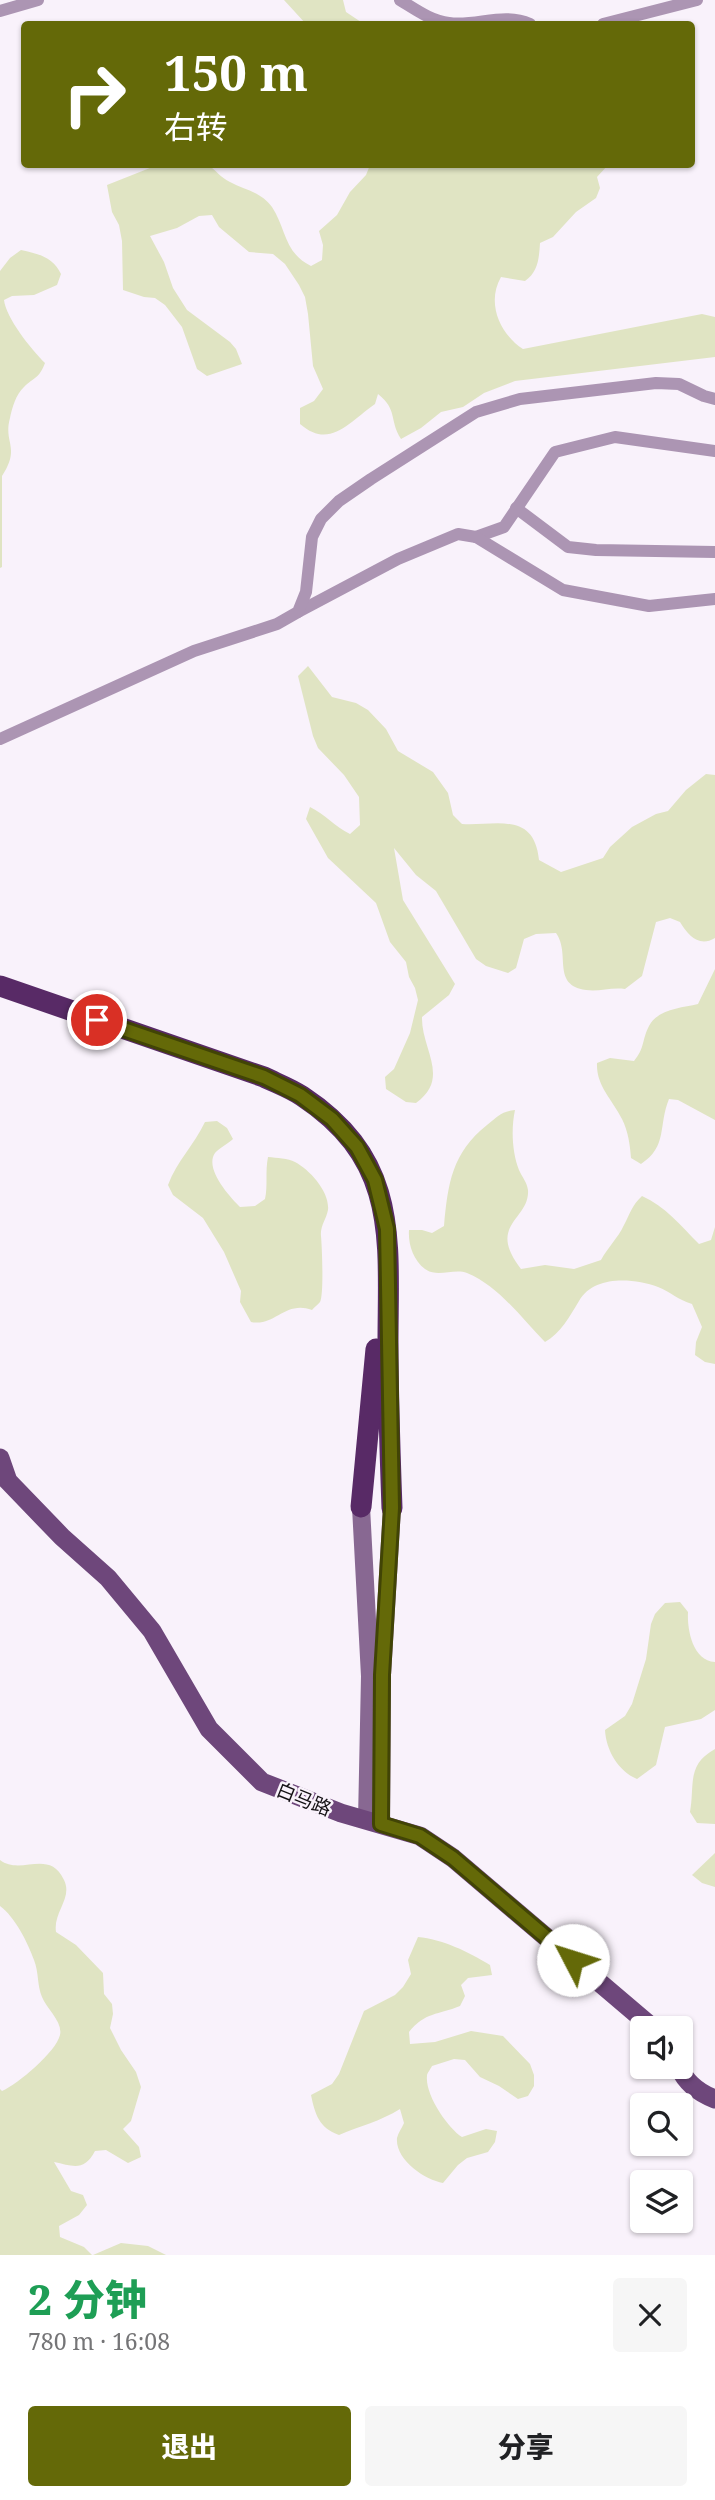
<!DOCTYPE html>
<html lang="zh">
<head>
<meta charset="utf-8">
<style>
	body { margin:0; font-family:"Noto Serif","Noto Sans SC",serif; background:#f6f6f6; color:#202124; height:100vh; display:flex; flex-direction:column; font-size:26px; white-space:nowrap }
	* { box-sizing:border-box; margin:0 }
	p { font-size:23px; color:#757577 }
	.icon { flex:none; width:38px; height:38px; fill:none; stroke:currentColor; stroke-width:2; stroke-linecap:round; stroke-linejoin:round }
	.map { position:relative; height:2255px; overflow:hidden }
	.details { display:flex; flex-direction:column; background:#fff; flex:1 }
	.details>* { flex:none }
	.hud { position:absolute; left:21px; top:21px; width:674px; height:147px; border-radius:7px; box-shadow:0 2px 5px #0004; background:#646908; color:#fff; overflow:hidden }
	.tools { position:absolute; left:630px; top:2016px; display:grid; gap:14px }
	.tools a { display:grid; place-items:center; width:63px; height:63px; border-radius:7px; background:#fff; box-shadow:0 2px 5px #0004; font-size:35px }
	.pin { position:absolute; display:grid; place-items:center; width:60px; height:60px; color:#fff; margin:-30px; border:4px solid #fff; border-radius:50%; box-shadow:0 2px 7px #0007 }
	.me { position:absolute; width:77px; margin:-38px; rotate:310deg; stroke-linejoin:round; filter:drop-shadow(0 0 5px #0008) }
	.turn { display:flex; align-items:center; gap:24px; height:147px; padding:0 28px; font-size:32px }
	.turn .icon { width:91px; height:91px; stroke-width:2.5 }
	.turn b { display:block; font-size:49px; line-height:60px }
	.round { display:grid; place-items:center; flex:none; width:74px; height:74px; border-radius:7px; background:#f6f6f6 }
	.overview { display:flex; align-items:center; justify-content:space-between; height:119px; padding:0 28px }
	h1 { font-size:42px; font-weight:800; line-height:52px; color:#1e9e55 }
	.action { display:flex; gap:14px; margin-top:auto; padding:14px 28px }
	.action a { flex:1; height:80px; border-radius:7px; background:#646908; color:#fff; font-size:28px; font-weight:800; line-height:80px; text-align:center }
	.action a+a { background:#f6f6f6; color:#202124 }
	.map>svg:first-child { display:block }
</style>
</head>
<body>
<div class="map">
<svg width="715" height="2255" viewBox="0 0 715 2255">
	<rect width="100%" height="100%" fill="#f9f2fb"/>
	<!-- green -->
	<g fill="#e0e4c3">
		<path d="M284 0H343L346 12 364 24H306Z"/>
		<path d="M160 164 208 165C216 170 221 178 230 182 245 190 261 192 272 207 286 228 284 253 311 266L322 260 323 245 319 231 337 215 350 192 366 175 370 165H608L597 177 600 188 596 198 576 212 553 237 540 243C539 259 538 272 525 281L501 277C486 303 500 334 523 349L702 314 715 317V357L515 381 484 393 463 407 441 412 421 428 401 439C389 420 398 410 378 394L375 404C349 422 330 450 300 424V408L314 401 323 389 313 366 308 314 305 297 299 285 285 264 273 254 249 252 219 227 212 215 199 216 177 228 150 236 164 262 173 288 187 310 230 342 236 349 242 364 207 376 197 369 182 327 165 305 155 298 144 297 123 290 122 241 119 225 112 212 107 185Z"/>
		<path d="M21 250C39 254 53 257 61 274L57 285 34 295 12 296 4 300C6 318 31 349 45 363 39 379 34 377 24 387 16 394 12 408 10 418 3 443 21 447 2 476V567L0 568V271L10 258Z"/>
		<path d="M308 666 332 697 356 703 368 710 386 729 398 751 433 772 448 793 453 815 462 824C496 826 534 811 539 860L561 872 603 858 610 847 632 827 656 814 668 811 686 790 706 774 715 775V938C699 948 688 935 680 922L670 918 656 922 642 976 625 989C611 987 599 992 586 990 551 985 571 954 556 933L536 934 524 939 516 968 508 973 486 966 476 959 436 891 416 875 394 848 403 900 455 984 449 995 422 1017C421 1049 451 1078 416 1103L406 1102 386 1089 385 1077 394 1069 410 1033 418 1000 415 988 409 977 406 962 390 942 376 903 328 858 306 819 310 807C325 814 335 827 350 834L360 825 359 797 344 775 318 748 313 736 298 676Z"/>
		<path d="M715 969V1120L678 1100 669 1099C658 1126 668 1146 641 1164L631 1158C630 1144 628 1131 622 1119 612 1099 596 1086 597 1063L610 1058 634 1061C645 1048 642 1039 649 1026 658 1009 681 1008 698 1004Z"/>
		<path d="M515 1110C511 1129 512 1152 519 1170 522 1177 527 1182 528 1190 530 1220 486 1224 521 1269L545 1265 574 1269 601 1260C608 1247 618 1238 624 1225 630 1214 632 1205 642 1196 665 1206 681 1226 699 1244L711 1240 715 1227V1364L705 1362 695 1355 696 1342 702 1327 692 1304C678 1300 671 1292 658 1287 633 1278 594 1275 579 1301 570 1316 560 1334 545 1342 521 1318 500 1287 467 1273 454 1268 437 1278 425 1269 413 1260 408 1244 409 1230H422L432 1233 444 1226C448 1183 452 1153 487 1125 497 1117 502 1111 515 1110Z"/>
		<path d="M217 1121 227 1128 233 1139C228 1144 219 1148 215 1153 204 1169 230 1197 240 1207L255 1206 265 1199C268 1185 265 1172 268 1157 277 1158 288 1158 295 1162 310 1170 330 1192 328 1210 326 1220 320 1226 321 1236 322 1247 324 1295 320 1302 318 1305 314 1307 312 1310 285 1300 275 1327 251 1322L240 1302 241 1291 224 1252 203 1218 173 1195 168 1185C177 1161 194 1145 205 1122Z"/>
		<path d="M680 1602 688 1612C687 1630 693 1661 715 1662V1710L701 1719 665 1727 656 1765 637 1779C618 1771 606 1750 605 1730L625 1716 632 1704 646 1659 651 1624 655 1614 665 1603Z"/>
		<path d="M715 1749V1824L697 1823 690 1812C695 1785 686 1765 715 1749Z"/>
		<path d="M715 1853V1887L702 1883 692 1875Z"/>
		<path d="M0 1860C21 1876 49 1848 64 1880 73 1898 53 1912 56 1932L76 1945 103 1973 104 1994 112 2004 113 2014 110 2028 121 2050 136 2072 141 2087 131 2121 123 2129 139 2147 141 2157 128 2163 106 2150 95 2151C84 2172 73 2166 54 2162L71 2191 83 2195 87 2205 79 2215 59 2226 60 2237 84 2247 92 2255H0V2089L2 2091C18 2084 56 2052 60 2035 63 2022 47 2009 42 1997 37 1985 39 1973 34 1960 28 1943 15 1917 0 1906Z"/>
		<path d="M418 1937C442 1939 469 1952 490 1965L492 1975 468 1978 461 1985 465 1996 460 2006C438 2015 425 2012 409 2032L410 2044 435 2042 471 2031 503 2036 530 2064 534 2075V2086L528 2096 518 2099 499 2086 480 2077 465 2060 454 2059 432 2066C430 2070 427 2073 427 2076 425 2095 448 2128 462 2137L486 2129 497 2131 495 2142 488 2152 467 2158 458 2165 443 2183C425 2180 395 2160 397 2138 398 2133 402 2128 404 2123L400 2109C381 2121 360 2126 339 2135 319 2128 315 2114 311 2095L332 2084 339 2074 364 2011 395 1995 403 1987 411 1974 408 1960Z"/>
		<path d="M121 2243 148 2246 166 2255H93Z"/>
	</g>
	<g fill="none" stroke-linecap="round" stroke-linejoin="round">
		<!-- minor -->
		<g stroke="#ac95b3" stroke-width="12">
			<path d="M400 0C415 9 431 21 449 23 476 27 503 12 530 24"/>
			<path d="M0 11 38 0"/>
			<path d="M603 24 697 0"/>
			<path d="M516 508 568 547 596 550 715 552"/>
			<path d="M476 537 504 527 555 452 615 437 715 451"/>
			<path d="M298 612 398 559 458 534 476 537 563 590 649 606 715 599"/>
			<path d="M0 739 194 651 277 624 298 612 306 592 312 537 321 519 339 501 371 479 476 412 520 399 656 383 679 384 704 396 715 399"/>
		</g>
		<!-- secondary -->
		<g stroke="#886892" stroke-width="18">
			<path d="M361 1507 370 1676 367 1820"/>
			<path d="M381 1824 382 1675 392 1508"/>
		</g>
		<!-- primary -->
		<g stroke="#6e477b" stroke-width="19">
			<path d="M0 1458 8 1481 62 1537 108 1578 152 1631 209 1729 262 1782 341 1813 420 1836 453 1858 653 2028"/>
			<path d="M679 2067C686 2083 699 2093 715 2099"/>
		</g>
		<!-- motorway -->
		<g stroke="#582a66" stroke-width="21">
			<path d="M0 986 264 1077C276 1083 290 1088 302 1096 400 1161 388 1239 388 1343 388 1398 390 1453 392 1508"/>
			<path d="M361 1507 376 1349"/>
		</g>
	</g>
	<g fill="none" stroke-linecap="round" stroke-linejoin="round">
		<defs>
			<path id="route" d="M97 1020 264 1077 300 1095 332 1119 357 1147 375 1180 387 1229 392 1508 382 1675 381 1824 420 1836 453 1858 573 1960"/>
		</defs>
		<!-- route casing -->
		<use href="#route" stroke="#414405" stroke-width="18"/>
		<!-- route -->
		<use href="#route" stroke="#646908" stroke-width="12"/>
	</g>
	<g text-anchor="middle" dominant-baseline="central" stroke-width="5" stroke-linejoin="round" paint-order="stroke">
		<!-- street labels -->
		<g font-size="19" fill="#131013" stroke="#f9f2fb">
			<text transform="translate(304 1799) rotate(22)">白马路</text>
		</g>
	</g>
</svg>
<div class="tools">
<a><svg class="icon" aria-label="sound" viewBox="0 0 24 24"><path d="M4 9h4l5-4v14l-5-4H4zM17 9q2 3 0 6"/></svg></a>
<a><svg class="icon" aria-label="search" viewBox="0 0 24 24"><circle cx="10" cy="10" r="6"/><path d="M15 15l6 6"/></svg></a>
<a><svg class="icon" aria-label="layers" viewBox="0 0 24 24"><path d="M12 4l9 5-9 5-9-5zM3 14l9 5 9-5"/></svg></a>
</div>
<div class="pin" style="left:97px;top:1020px;background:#d93025"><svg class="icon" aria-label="arrive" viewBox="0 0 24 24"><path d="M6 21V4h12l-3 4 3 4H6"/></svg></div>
<svg class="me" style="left:573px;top:1960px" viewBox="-20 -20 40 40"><circle r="19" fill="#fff"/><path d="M0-13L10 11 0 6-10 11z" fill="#646908"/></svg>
<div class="hud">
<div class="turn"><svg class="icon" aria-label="right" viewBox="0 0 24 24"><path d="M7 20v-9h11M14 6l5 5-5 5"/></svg><div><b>150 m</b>右转</div></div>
</div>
</div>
<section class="details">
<div class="overview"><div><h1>2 分钟</h1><p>780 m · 16:08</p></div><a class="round"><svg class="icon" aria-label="close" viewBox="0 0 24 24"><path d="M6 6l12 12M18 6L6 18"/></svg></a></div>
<div class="action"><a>退出</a><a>分享</a></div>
</section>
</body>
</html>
